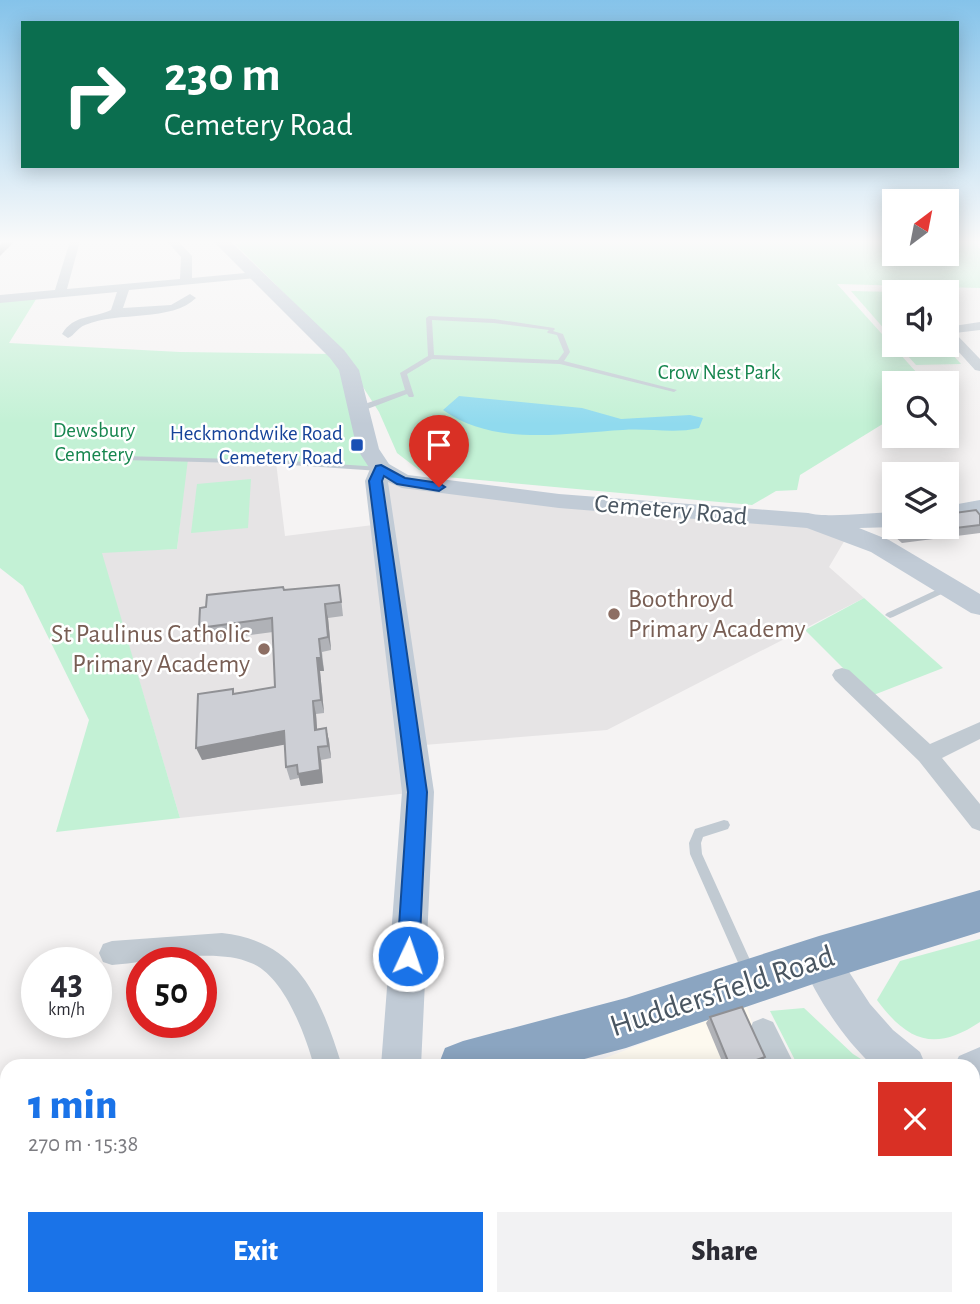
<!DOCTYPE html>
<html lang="en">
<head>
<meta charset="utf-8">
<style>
	body { margin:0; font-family:"Alegreya Sans",sans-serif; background:#f2f2f3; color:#2b2b33; height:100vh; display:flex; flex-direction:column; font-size:26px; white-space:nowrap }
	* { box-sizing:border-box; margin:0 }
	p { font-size:23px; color:#7c7c81 }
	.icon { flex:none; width:38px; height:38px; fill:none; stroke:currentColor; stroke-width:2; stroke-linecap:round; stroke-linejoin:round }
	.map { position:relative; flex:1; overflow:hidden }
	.side { position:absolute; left:0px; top:1059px; width:980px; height:247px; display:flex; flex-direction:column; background:#fff; border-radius:21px 21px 0 0; box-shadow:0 4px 18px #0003 }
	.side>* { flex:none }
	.guide { position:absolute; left:21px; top:21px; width:938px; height:147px; border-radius:0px; box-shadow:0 4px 18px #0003; background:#0b6e4f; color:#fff; overflow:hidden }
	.needle { width:46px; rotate:32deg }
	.buttons { position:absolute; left:882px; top:189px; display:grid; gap:14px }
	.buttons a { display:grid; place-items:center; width:77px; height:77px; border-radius:0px; background:#fff; box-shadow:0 4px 18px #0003; font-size:35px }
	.speed { position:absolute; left:21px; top:947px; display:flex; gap:14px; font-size:35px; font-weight:700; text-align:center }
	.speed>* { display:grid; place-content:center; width:91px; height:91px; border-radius:50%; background:#fff; box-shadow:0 4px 18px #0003; line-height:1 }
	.speed small { font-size:18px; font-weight:400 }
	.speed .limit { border:10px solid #d22; background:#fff; color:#111 }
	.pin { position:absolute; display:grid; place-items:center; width:60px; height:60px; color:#fff; margin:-72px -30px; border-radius:50% 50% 50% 0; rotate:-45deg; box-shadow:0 0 7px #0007 }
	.pin .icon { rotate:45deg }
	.me { position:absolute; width:77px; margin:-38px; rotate:3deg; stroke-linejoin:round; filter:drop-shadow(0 0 5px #0008) }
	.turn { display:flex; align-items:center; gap:24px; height:147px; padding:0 28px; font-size:32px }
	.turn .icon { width:91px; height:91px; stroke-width:2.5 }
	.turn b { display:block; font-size:49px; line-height:60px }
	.round { display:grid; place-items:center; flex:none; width:74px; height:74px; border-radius:0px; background:#f2f2f3 }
	.overview { display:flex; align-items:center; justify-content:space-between; height:119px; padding:0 28px }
	h1 { font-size:42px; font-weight:800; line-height:52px; color:#1a73e8 }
	.action { display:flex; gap:14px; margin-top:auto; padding:14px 28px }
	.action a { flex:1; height:80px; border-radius:0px; background:#1a73e8; color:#fff; font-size:28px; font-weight:800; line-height:80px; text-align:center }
	.action a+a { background:#f2f2f3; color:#2b2b33 }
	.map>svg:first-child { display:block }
</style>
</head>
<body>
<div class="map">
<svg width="980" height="1304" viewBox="0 0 980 1304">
	<rect width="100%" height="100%" fill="#f5f3f3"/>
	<!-- commercial -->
	<g fill="#fdf9ef">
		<path d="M746 1004 766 1066H584Z"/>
		<path d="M196 1299 409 1298 420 1304H190Z"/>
	</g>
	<!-- education -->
	<path fill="#e6e4e5" d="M187 459 276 462 285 536 381 524 376 481H402L808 521 849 533 829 567 864 598 607 730 412 746 418 792 180 818 101 552 177 549Z"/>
	<!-- green -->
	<g fill="#c3f1d5">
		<path d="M249 241H894V254H947V241H974L980 249V288L837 284 926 383H894V417L800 475 797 490 776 491 752 505 446 477 419 470 397 453 379 412 336 345 235 244Z"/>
		<path d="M851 291 894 292V340Z"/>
		<path d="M38 296 9 343 180 352 337 354 381 469 188 459 177 549 102 553 180 818 56 832 89 720 23 586 0 568V299Z"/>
		<path d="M898 345H944L961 364 916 365Z"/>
		<path d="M251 479 248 528 191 533 197 484Z"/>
		<path d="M864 598 943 668 871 696 805 630Z"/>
		<path d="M980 939V1022C935 1052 908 1042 877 1000L900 961Z"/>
		<path d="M804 1008 853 1054 872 1066H798L770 1011Z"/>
	</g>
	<!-- water -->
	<path fill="#90daee" d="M459 396 582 408 621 419 690 415 703 418 699 428C675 434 649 428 623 430 564 433 495 447 443 410Z"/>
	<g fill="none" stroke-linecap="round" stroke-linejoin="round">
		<!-- lane -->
		<g fill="#c1cad2" fill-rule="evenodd">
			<path d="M429 316 494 319 554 328 555 329 553 331 563 334 570 352 564 361 677 390 674 392 560 364 432 359 407 374 414 396 413 397H409L407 394 362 411H356V407L405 390 400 373 428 356 426 318ZM432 320 494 323 549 330 547 332 548 333 557 335 564 352 558 360 434 355Z"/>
			<path d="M121 456 276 460 380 467 384 469 380 471 276 464 124 460 120 458Z"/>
			<path d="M949 584 952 585 953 587 952 589 893 617 890 618 885 615 887 613Z"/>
			<path d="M724 820 728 821 730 825 728 829 703 837 701 843 702 854 755 971 754 976 749 977 744 976 690 854 689 843 695 829Z"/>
			<path d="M458 1298H489L491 1304H461Z"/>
			<path d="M509 1298H529L527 1304H507Z"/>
		</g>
		<!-- street -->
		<g fill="#c1cad2" fill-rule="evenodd">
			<path d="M70 241H80L67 289 180 279 181 257 167 241H178L192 256V278L256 272 262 275 256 278 129 290 123 308 171 305 190 294 196 298C172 322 118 311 85 325 77 328 75 335 68 338L62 334C74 314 92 319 111 310L117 292 0 303V295L55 290Z"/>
			<path d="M980 322V330L955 333 980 359V371L975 370 947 339V327Z"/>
			<path d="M842 668 849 670 930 744 980 722V739L942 758 980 804V831L972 828 919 761 835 680 832 675 835 670Z"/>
			<path d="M222 933C299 941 321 999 342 1066H314C305 1034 284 976 251 963 215 947 151 962 112 965L103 962 99 953 103 944 112 941Z"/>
			<path d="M763 1018 773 1022 795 1066H766L749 1032 753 1022Z"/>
			<path d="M7 1206V1259L0 1262V1209Z"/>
			<path d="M150 1298H186L184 1304H148Z"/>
		</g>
		<!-- secondary -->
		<g fill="#c1cbd6" fill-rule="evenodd">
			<path d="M213 241H230L344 350 359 370 379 449 389 464 408 475 559 494 808 513C826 518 871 513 894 512V527H897L859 528 889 540 980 594V615L971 613 871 552 807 528 559 508 402 488 388 482 434 792 421 1066H381L402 792 365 481 370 469 357 449 339 370 330 358Z"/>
			<path d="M980 500V514L947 520V506Z"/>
			<path d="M819 941 832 946 870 1004 893 1030 920 1052 926 1066H873C842 1037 817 998 800 959L806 946Z"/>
			<path d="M980 1047V1087L973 1090V1066H954L959 1056Z"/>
			<path d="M712 1298H771L773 1304H715Z"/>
		</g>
		<!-- highway -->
		<g fill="#8ba5c1" fill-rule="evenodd">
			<path d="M980 890V932L819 982 626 1048 558 1066H438L445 1048 463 1041 626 998 819 936Z"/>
			<rect x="0" y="1103" width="7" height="54"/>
		</g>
	</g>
	<!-- wall -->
	<g fill="#b0b2b7">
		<path d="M980 515V533L902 543 887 530 890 521H894V527H947Z"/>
		<path d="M284 590 341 598 343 616 328 618 331 650 322 652 324 671H320L324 713 316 714 317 729 326 728 329 741 331 758 321 760 323 783 301 786 299 778 290 780 286 767 285 744 202 760 235 694 275 687 273 632 204 641 199 628Z"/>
		<path d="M710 1017 765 1057 761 1064 754 1066H724L706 1023Z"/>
		<path d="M980 1169V1235L973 1225V1173Z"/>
	</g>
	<!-- shaded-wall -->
	<g fill="#909195">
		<path d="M4 241H15L0 256V245Z"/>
		<path d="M325 604 328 618 331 650 328 637Z"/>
		<path d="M319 639 324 671H320L324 713 321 700 317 658Z"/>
		<path d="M313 701 316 714 318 742 315 730Z"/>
		<path d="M326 728 329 741 331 758 328 746Z"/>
		<path d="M284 731 288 744 202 760 196 748Z"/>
		<path d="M318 747 321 760 323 783 301 786 298 774Z"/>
		<path d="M765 1057 761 1064 754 1066H739Z"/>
	</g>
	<!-- building -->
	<g fill="#cdcfd5" stroke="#909195" stroke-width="2">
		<path d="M976 510 980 515V525L906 534 897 527H947V514Z"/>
		<path d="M339 585 341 602 325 604 328 637 319 639 321 658H317L321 700 313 701 315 730 326 728 328 746 318 747 320 770 298 774 297 765 286 767 284 731 196 748 198 694 233 689V694L275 687 272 618 199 628 200 608 206 607 207 595 283 587 284 590Z"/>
		<path d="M742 1007 765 1057 739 1066H730L710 1017Z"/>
		<path d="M980 1169V1218L973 1208V1173Z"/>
	</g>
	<!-- sky -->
	<linearGradient id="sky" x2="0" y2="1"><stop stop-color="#85c3ea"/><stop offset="0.57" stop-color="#fafafa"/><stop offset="1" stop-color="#fafafa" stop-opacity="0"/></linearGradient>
	<rect width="980" height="424" fill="url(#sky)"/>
	<!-- route -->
	<path fill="#1a73e8" stroke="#114b97" stroke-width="2" d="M381 465 405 478 439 483 445 487 439 491 397 484 384 476 382 481 427 792 419 956 415 963 408 967 400 963 397 956 408 792 369 481 376 466Z"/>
	<!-- markers -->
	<rect fill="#1a4fb4" stroke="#fff" stroke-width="2.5" x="350" y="438" width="14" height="14" rx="3.5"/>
	<g fill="#8d6e63" stroke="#fff" stroke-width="2.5">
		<circle cx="614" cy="614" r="7"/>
		<circle cx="264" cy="649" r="7"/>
	</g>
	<g text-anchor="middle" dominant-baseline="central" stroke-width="5" stroke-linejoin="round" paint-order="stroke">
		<!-- far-park labels -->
		<g font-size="21" fill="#17864f" stroke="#fff">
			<text x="719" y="372">Crow Nest Park</text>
			<text x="94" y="430">Dewsbury<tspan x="94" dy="24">Cemetery</tspan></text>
		</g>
		<!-- far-transit labels -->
		<g font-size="21" fill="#164399" stroke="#fff" text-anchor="end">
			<text x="343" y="433">Heckmondwike Road<tspan x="343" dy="24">Cemetery Road</tspan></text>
		</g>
		<!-- street labels -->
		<g font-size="26" fill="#4a5661" stroke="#fff">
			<text transform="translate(671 510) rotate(5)">Cemetery Road</text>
		</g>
		<!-- education labels -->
		<g font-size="26" fill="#785e54" stroke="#fff" text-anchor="start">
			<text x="628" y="599">Boothroyd<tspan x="628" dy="30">Primary Academy</tspan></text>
			<text x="250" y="634" text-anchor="end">St Paulinus Catholic<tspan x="250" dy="30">Primary Academy</tspan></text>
		</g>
		<!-- near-street labels -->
		<g font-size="32" fill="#4a5661" stroke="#fff">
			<text transform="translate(722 991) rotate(-18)">Huddersfield Road</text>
		</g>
	</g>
</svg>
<div class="buttons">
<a><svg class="needle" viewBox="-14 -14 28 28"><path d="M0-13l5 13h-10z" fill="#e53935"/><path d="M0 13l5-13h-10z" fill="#7c7c81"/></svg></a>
<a><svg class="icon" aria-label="sound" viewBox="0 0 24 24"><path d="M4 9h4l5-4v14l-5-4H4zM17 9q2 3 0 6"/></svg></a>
<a><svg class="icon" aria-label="search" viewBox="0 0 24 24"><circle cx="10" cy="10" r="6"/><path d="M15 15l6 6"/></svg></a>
<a><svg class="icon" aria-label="layers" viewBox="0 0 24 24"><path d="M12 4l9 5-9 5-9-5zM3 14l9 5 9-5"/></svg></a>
</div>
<div class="speed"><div>43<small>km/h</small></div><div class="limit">50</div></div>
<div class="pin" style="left:439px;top:487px;background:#d93025"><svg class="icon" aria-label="arrive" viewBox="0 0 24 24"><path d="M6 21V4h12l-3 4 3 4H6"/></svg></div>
<svg class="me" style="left:408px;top:956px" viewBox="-20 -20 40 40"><circle r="17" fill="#1a73e8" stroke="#fff" stroke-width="3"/><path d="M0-11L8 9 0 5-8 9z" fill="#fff"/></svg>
<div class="guide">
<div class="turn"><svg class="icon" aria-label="right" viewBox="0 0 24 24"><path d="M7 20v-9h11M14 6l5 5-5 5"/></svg><div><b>230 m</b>Cemetery Road</div></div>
</div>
<section class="side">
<div class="overview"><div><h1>1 min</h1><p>270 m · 15:38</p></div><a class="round" style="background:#d93025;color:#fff"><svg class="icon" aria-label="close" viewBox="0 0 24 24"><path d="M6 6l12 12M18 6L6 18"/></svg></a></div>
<div class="action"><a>Exit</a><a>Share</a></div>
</section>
</div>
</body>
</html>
